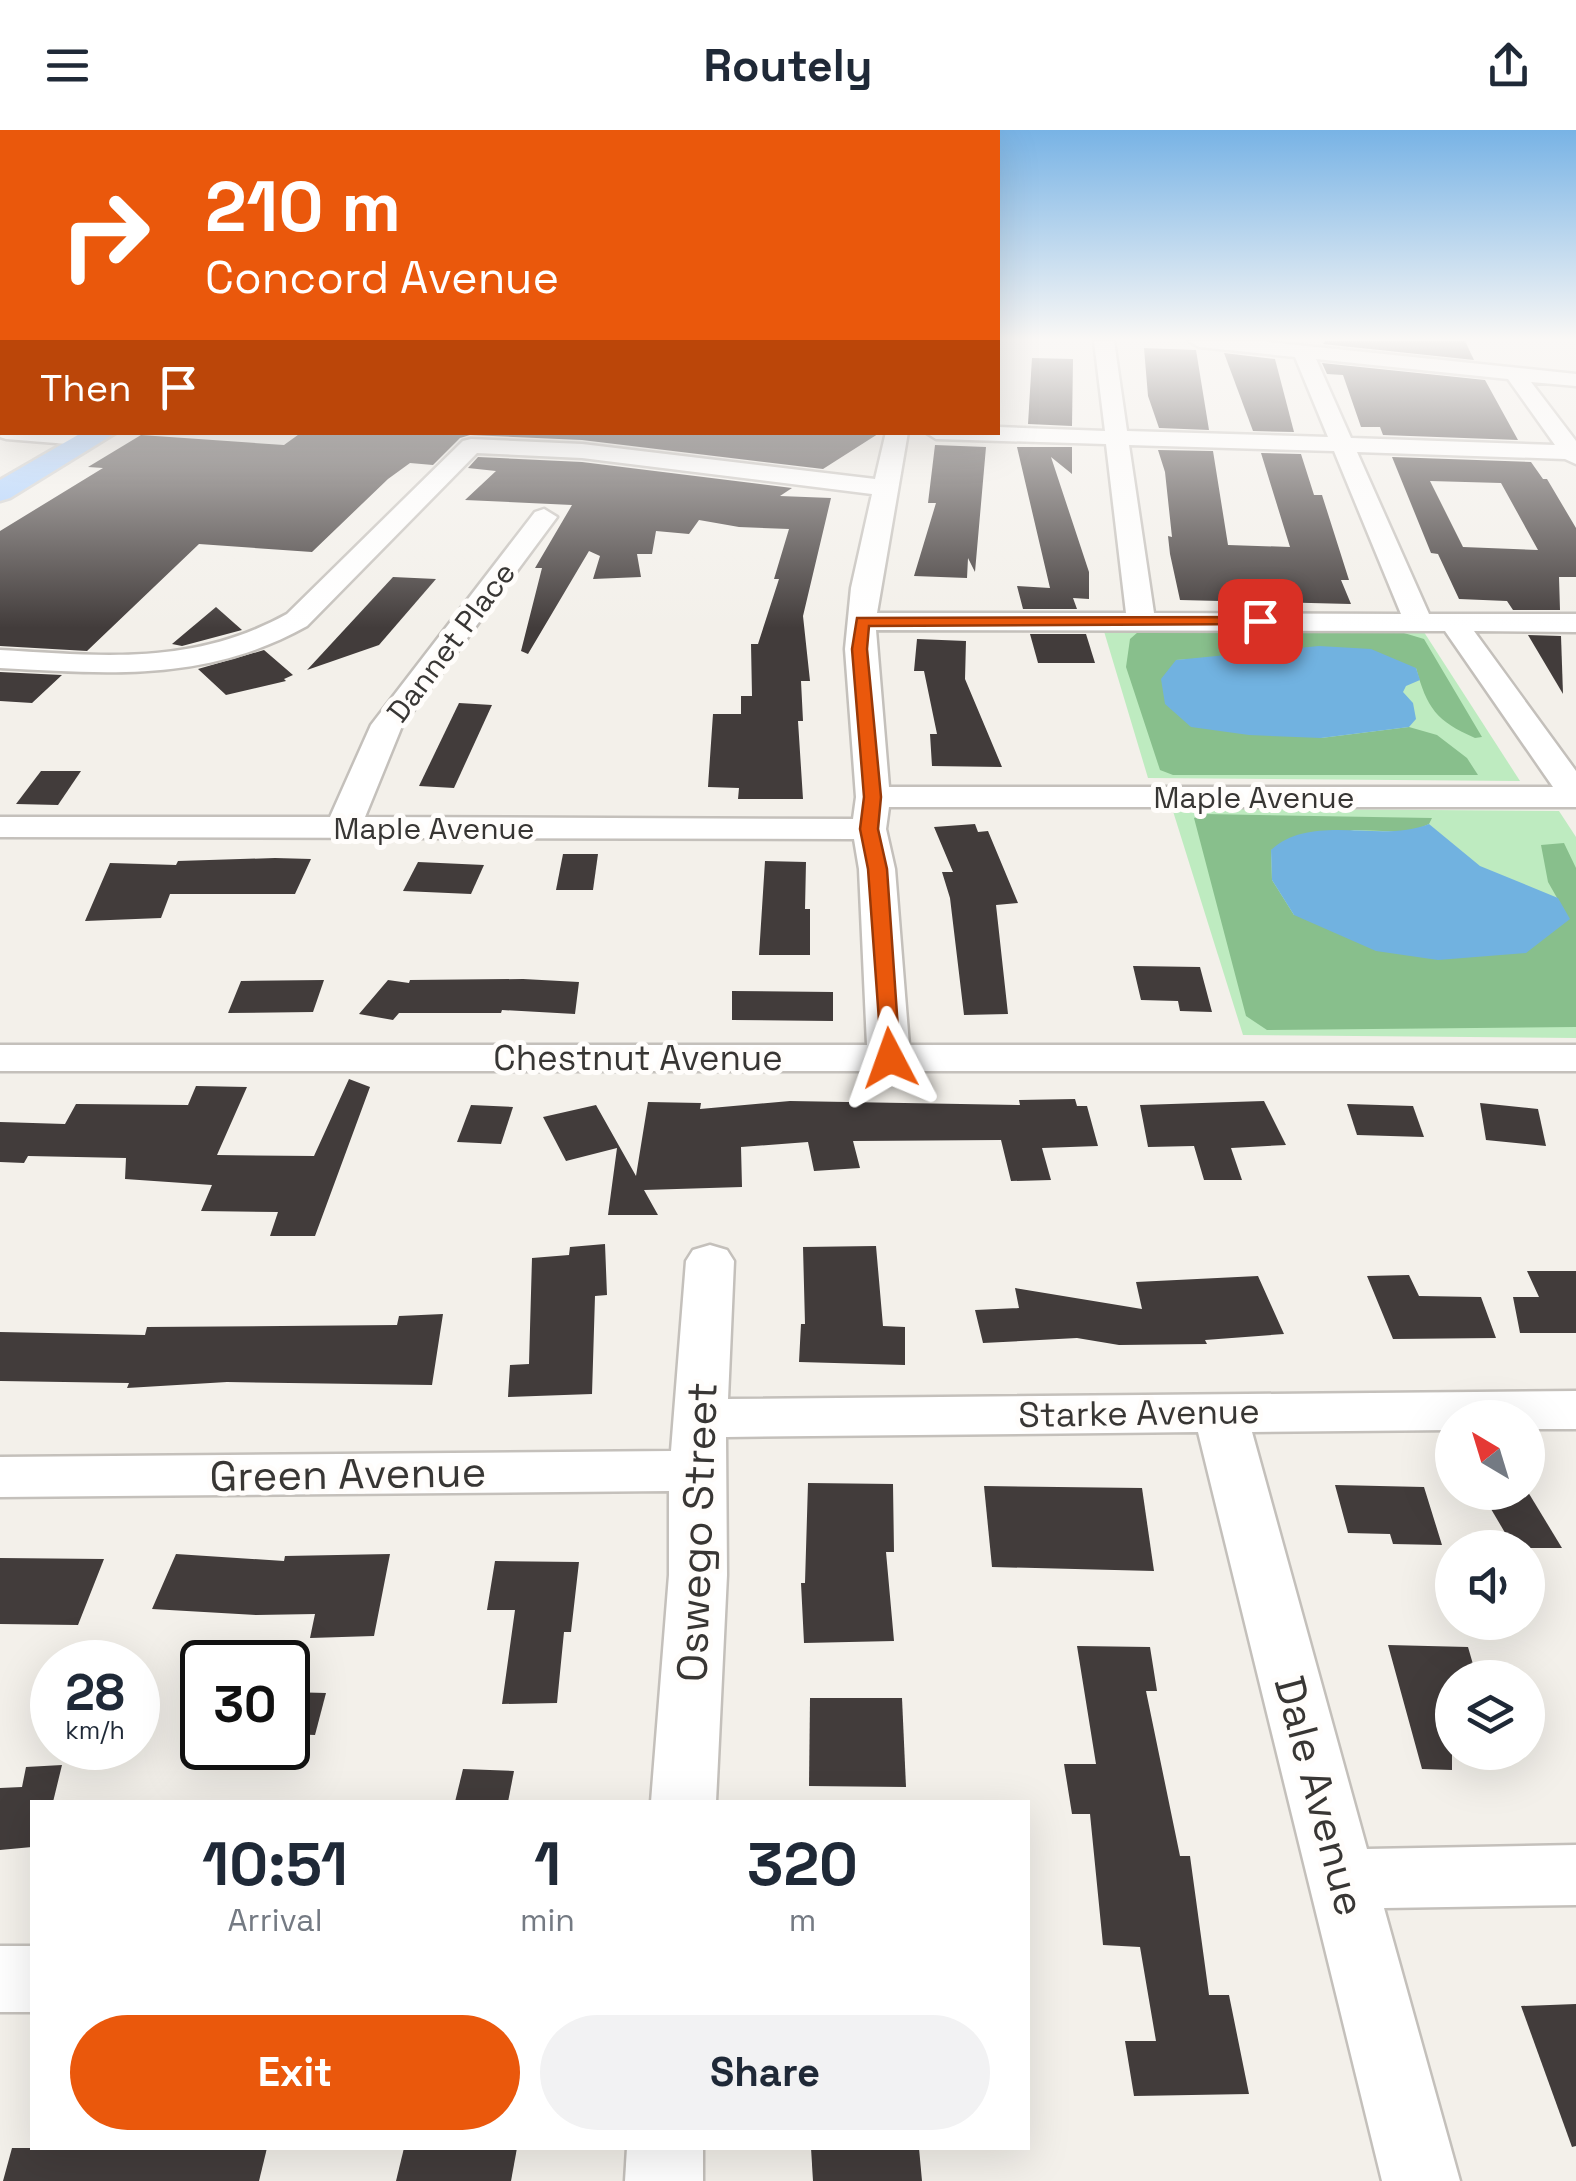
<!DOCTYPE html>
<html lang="en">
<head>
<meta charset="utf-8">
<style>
	body { margin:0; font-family:"Space Grotesk",sans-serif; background:#f2f2f3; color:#1f2937; height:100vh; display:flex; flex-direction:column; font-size:38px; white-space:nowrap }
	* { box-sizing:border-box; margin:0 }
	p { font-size:32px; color:#747a83 }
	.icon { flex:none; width:55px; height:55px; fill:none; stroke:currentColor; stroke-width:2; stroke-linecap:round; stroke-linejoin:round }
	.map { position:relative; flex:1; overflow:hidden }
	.side { position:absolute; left:30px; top:1670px; width:1000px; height:350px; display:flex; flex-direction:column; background:#fff; border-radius:0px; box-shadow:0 10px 40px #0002 }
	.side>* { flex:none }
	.hud { position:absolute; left:0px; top:0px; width:1000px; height:305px; box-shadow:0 10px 40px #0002; background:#ea580c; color:#fff; overflow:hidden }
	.needle { width:65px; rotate:322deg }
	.controls { position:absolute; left:1435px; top:1270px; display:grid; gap:20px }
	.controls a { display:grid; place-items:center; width:110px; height:110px; border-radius:50%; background:#fff; box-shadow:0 10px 40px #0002; font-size:50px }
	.speed { position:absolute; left:30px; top:1510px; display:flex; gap:20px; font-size:50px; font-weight:700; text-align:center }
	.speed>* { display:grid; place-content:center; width:130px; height:130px; border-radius:50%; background:#fff; box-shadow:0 10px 40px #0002; line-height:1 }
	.speed small { font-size:25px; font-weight:400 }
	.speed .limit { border:5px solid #111; border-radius:15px; background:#fff; color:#111 }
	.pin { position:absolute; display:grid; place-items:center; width:85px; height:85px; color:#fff; margin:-42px; border-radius:20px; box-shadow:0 5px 15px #0006 }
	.me { position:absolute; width:110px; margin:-55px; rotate:356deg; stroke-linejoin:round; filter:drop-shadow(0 0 8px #0008) }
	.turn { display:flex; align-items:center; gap:35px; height:210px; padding:0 40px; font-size:45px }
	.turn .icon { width:130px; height:130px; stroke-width:2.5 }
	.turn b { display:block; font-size:70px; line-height:85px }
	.then { display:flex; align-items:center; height:95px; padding:0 40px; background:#0003; gap:20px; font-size:38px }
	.eta { display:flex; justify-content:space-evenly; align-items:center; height:170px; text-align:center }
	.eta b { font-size:60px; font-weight:800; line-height:70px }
	.button { display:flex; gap:20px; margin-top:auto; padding:20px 40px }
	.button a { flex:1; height:115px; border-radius:60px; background:#ea580c; color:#fff; font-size:40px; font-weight:800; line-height:115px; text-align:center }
	.button a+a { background:#f2f2f3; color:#1f2937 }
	header { display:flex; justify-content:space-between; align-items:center; height:130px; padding:0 40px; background:#fff; font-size:45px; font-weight:800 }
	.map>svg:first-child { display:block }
</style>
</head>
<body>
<header><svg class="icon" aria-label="menu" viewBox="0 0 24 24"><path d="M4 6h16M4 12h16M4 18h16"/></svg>Routely<svg class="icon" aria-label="share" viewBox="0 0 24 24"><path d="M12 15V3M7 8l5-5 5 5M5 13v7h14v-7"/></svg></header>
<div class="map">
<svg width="1576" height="2051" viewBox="0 0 1576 2051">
	<rect width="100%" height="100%" fill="#f3f0ea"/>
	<!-- green -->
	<g fill="#beebc0">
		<path d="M1103 498 1422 499 1520 651 1148 648Z"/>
		<path d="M1172 678 1559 681 1576 707V908L1243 905Z"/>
	</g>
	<!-- forest -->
	<g fill="#88bf8c">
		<path d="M1138 502 1404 503 1424 509 1482 607 1475 608C1436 591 1427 578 1416 538L1242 526 1176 530 1321 608 1409 597 1437 605 1467 628 1478 645H1173L1160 640 1126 537 1130 509Z"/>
		<path d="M1204 684 1432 688 1429 694 1411 702 1354 700 1271 720 1272 750 1294 785 1569 789 1548 752 1541 715 1564 713 1576 738V897L1267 900 1246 886 1194 688Z"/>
	</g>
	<!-- water -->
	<g fill="#71b2e0">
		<path d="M1319 516 1371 519 1416 538 1420 550 1406 556 1403 562 1413 573 1416 589 1409 597 1321 608 1249 605 1191 597 1165 574 1161 549 1176 530Z"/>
		<path d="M1429 694 1480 736 1558 768 1570 789 1526 823 1438 830 1376 821 1294 785 1272 750 1271 720C1313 682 1381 714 1429 694Z"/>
	</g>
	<!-- building -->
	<g fill="#423c3b" fill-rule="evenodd">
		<path d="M1325 211H1465L1474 230 1323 214Z"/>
		<path d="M1144 218 1196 220 1209 300 1159 298 1148 266Z"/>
		<path d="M1224 223 1275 229 1294 302 1253 301Z"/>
		<path d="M1032 228 1073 229 1072 296 1028 294Z"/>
		<path d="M1322 233 1485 250 1518 310 1383 305 1380 297H1361L1343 245 1327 244Z"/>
		<path d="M302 302H881L823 339 582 310 470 305 460 308 433 335 410 333 388 349 312 422 199 414 87 521 0 516V401L103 338 88 337 141 305 284 315Z"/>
		<path d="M935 315 986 317 975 442 968 428 967 448 914 446 936 373H928Z"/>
		<path d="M1017 317H1072V344L1051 327 1089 442V469L1073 468 1077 479H1023L1017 456 1050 458Z"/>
		<path d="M1158 320 1213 321 1228 415 1290 417 1261 323 1301 324 1314 365H1322L1349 450H1341L1351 474 1180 470 1170 424 1168 406 1172 407 1165 342Z"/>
		<path d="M478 327 582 332 792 358 780 366 831 368 803 486 810 551H801L803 591H798L803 669H738L739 658 708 657 713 584H741V566H752L751 514H758L779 449H774L789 399 739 397 699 390 689 404 656 401 652 424H637L641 447 593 449 600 426 589 421 528 524 521 521 542 438H535L572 375 465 370 496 341 468 338Z"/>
		<path d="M1392 327 1531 332 1543 349H1547L1576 398V447H1559L1560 480H1513L1507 471 1459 469 1438 424 1431 423ZM1430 351 1501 353 1538 420 1463 417Z"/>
		<path d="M393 447 436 449 379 515 307 540Z"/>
		<path d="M216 477 242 500 182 516 172 514Z"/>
		<path d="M1030 504H1086L1095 533H1038Z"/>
		<path d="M1528 505 1561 506 1563 564Z"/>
		<path d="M917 509 966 511 965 549 1002 637 932 636 930 604H937L924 541H914Z"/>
		<path d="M264 520 293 545 284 549 286 551 226 565 198 539Z"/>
		<path d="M0 542 41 544 62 545 32 573 0 571Z"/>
		<path d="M459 573 492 575 454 658 419 656Z"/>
		<path d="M41 641H81L58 675 16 674Z"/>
		<path d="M975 694 978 702 988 701 1018 773 996 775 1008 884 964 885 950 768 942 742H953L934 697Z"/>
		<path d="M563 724H598L593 760H556Z"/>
		<path d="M275 728 311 729 295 764H170L161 788 85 791 110 733 176 735 178 731Z"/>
		<path d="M765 731 806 732 805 779H810V825H759Z"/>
		<path d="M418 732 484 735 471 764 403 761Z"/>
		<path d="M1133 836 1200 837 1212 882 1180 881 1178 871 1141 870Z"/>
		<path d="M523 849 579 852 575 884 502 880 501 883H399L393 890 359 884 388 850 409 853 410 850Z"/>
		<path d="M324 850 313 882 228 883 241 851Z"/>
		<path d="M732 861 833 862V891L732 890Z"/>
		<path d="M349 949 370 957 315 1106H270L278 1082 201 1081 212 1055 125 1049 126 1028 28 1026 24 1033 0 1032V992L65 994 76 974 188 975 196 956 247 957 217 1025 314 1026Z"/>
		<path d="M1075 969 1077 976H1087L1098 1016 1042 1018 1051 1050 1011 1051 1001 1010 853 1011 860 1038 814 1041 808 1012 741 1017 742 1057 644 1060 658 1085H608L617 1018 566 1031 543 987 596 975 636 1046 648 972 701 973 700 979 790 971 1020 975 1019 970Z"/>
		<path d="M1264 971 1286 1015 1231 1018 1242 1050H1204L1194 1016 1148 1017 1140 975Z"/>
		<path d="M1480 973 1538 979 1546 1016 1486 1010Z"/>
		<path d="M1347 974 1413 976 1424 1007 1357 1005Z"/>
		<path d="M471 975 513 977 501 1014 457 1012Z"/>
		<path d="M605 1114 607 1165 595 1166 592 1264 508 1267 510 1235 529 1234 532 1128 569 1125 570 1117Z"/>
		<path d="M876 1116 883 1196 905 1197V1235L799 1232 801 1194H805L803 1117Z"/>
		<path d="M1527 1141H1576V1203H1520L1513 1167H1539Z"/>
		<path d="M1409 1145 1419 1166 1481 1167 1496 1208 1393 1209 1367 1146Z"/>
		<path d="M1258 1146 1284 1204 1205 1210 1207 1214 1119 1215 1077 1208 983 1213 975 1180 1019 1178 1015 1158 1142 1179 1136 1152Z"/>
		<path d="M443 1184 432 1255 227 1252 127 1258 129 1253 0 1251V1202L145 1205 147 1197 397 1195 399 1186Z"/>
		<path d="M808 1353 893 1354 894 1422H886L894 1511 804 1513 801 1453H805Z"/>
		<path d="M1335 1355 1424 1357 1442 1415 1393 1414 1390 1404 1348 1403Z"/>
		<path d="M984 1356 1142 1358 1154 1441 992 1437Z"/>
		<path d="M1481 1362H1528L1562 1418H1514Z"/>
		<path d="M176 1424 284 1431 285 1426 390 1424 374 1506 310 1508 315 1484 256 1485 152 1479Z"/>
		<path d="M0 1428 104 1429 78 1495 0 1494Z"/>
		<path d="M495 1431 579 1432 571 1502H564L557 1573 502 1574 515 1480H487Z"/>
		<path d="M1388 1515 1468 1517 1477 1548H1452V1640L1422 1639Z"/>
		<path d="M1077 1516 1150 1517 1157 1561H1146L1180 1726H1190L1209 1865H1229L1249 1964 1134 1966 1125 1911H1156L1140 1817 1103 1815 1090 1684H1072L1064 1634H1096Z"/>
		<path d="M288 1562 326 1563 315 1605 288 1604Z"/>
		<path d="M810 1568H902L906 1657 809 1656Z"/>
		<path d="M62 1635 53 1672H32V1717L0 1720V1658L22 1657 26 1637Z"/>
		<path d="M463 1639 514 1641 508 1672H455Z"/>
		<path d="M1576 1874V2016L1572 2017 1521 1876Z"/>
		<path d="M12 2018H267L259 2051H3Z"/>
		<path d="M404 2018H517L511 2051H396Z"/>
		<path d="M811 2018H919L922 2051H813Z"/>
	</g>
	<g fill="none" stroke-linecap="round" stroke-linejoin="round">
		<defs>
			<g id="minor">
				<path d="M1094 211H1114L1127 301 1328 307 1295 227 1199 217 1189 211H1259L1576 244V256L1531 252 1576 311V334L1565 329 1357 322 1429 484H1576V502L1474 501 1576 641V677H889L886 699 895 739 909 915H1576V941H0V915H867L859 739 854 709 0 707V687H330L371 595 535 382 544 379 557 387 402 596 365 687 853 689 856 667 845 519 851 458 872 364 582 328 477 323 307 496C207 552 111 544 0 538V520C104 526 193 536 287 484L463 311 471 309 582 314 875 349 886 302H908L877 483H1126L1106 314 936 309 925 302H998V297L1105 301ZM1316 229 1508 249 1555 315 1351 308ZM1129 315 1334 321 1401 484 1154 483ZM876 500 1445 501 1553 657H889Z"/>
				<path d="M2 296V302H94L104 309 93 316 6 309 0 307Z"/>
				<path d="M710 1115 727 1120 734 1131 728 1269 1576 1261V1299H1528V1288H1452V1300L1252 1302 1367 1719 1576 1715V1775L1384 1778 1460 2051H1382L1198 1302 726 1307 727 1445 716 1672H651L669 1445V1361L0 1367V1327L671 1321 686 1131 693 1120Z"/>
				<rect x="0" y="1816" width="32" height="66"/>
				<path d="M627 2018H703V2051H625Z"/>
			</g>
			<path id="major" d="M83 302H117L10 368 0 371V350Z"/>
		</defs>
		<!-- minor casing -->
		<use href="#minor" stroke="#c4c0bb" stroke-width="5"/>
		<!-- major casing -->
		<use href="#major" stroke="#cfcfce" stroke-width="5"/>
		<!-- minor -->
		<use href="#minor" fill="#fff" fill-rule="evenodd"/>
		<!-- major -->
		<use href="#major" fill="#a7ceff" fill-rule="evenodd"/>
	</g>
	<!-- sky -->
	<linearGradient id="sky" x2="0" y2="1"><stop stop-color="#78b3e5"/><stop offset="0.42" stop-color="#faf8f6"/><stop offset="1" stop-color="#faf8f6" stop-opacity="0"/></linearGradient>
	<rect width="1576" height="498" fill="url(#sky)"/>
	<!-- route -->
	<path fill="#ea580c" stroke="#983908" stroke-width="2.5" d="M1260 487 1265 488V494L869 496 867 519 881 667 878 699 887 739 900 928 897 932H882L868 739 860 699 864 667 852 519 857 488Z"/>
	<g text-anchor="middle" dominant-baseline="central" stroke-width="10" stroke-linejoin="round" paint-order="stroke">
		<!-- far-street labels -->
		<g font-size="30" fill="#383634" stroke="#fffdfb">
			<text transform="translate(451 512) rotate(-53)">Dannet Place</text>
			<text x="1254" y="667">Maple Avenue</text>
			<text x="434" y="698">Maple Avenue</text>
		</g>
		<!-- street labels -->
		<g font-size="35" fill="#383634" stroke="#fffdfb">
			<text x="638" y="928">Chestnut Avenue</text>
			<text transform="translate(1139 1283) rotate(-1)">Starke Avenue</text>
		</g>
		<!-- near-street labels -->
		<g font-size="42" fill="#383634" stroke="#fffdfb">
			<text transform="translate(348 1344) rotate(-1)">Green Avenue</text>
			<text transform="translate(697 1402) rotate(-88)">Oswego Street</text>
			<text transform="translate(1320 1666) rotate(75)">Dale Avenue</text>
		</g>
	</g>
</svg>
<div class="controls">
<a><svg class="needle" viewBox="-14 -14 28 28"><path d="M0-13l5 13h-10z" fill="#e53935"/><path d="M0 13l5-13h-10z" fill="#747a83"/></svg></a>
<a><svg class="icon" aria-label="sound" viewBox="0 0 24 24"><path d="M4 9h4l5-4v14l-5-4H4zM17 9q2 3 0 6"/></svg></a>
<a><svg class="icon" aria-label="layers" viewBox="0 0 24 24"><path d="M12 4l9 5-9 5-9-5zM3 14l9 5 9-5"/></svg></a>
</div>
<div class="speed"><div>28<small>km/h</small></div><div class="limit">30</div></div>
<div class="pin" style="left:1260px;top:491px;background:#d93025"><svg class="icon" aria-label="arrive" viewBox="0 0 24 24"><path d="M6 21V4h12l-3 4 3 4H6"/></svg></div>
<svg class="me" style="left:890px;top:928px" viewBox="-20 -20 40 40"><path d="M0-17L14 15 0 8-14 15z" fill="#ea580c" stroke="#fff" stroke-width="4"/></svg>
<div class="hud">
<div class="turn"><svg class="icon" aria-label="right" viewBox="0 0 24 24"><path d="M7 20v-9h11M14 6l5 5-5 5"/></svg><div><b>210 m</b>Concord Avenue</div></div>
<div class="then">Then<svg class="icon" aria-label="arrive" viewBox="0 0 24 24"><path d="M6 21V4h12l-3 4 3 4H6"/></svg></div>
</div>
<section class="side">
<div class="eta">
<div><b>10:51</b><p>Arrival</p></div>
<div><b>1</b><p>min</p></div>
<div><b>320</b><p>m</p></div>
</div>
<div class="button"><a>Exit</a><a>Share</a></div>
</section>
</div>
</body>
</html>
